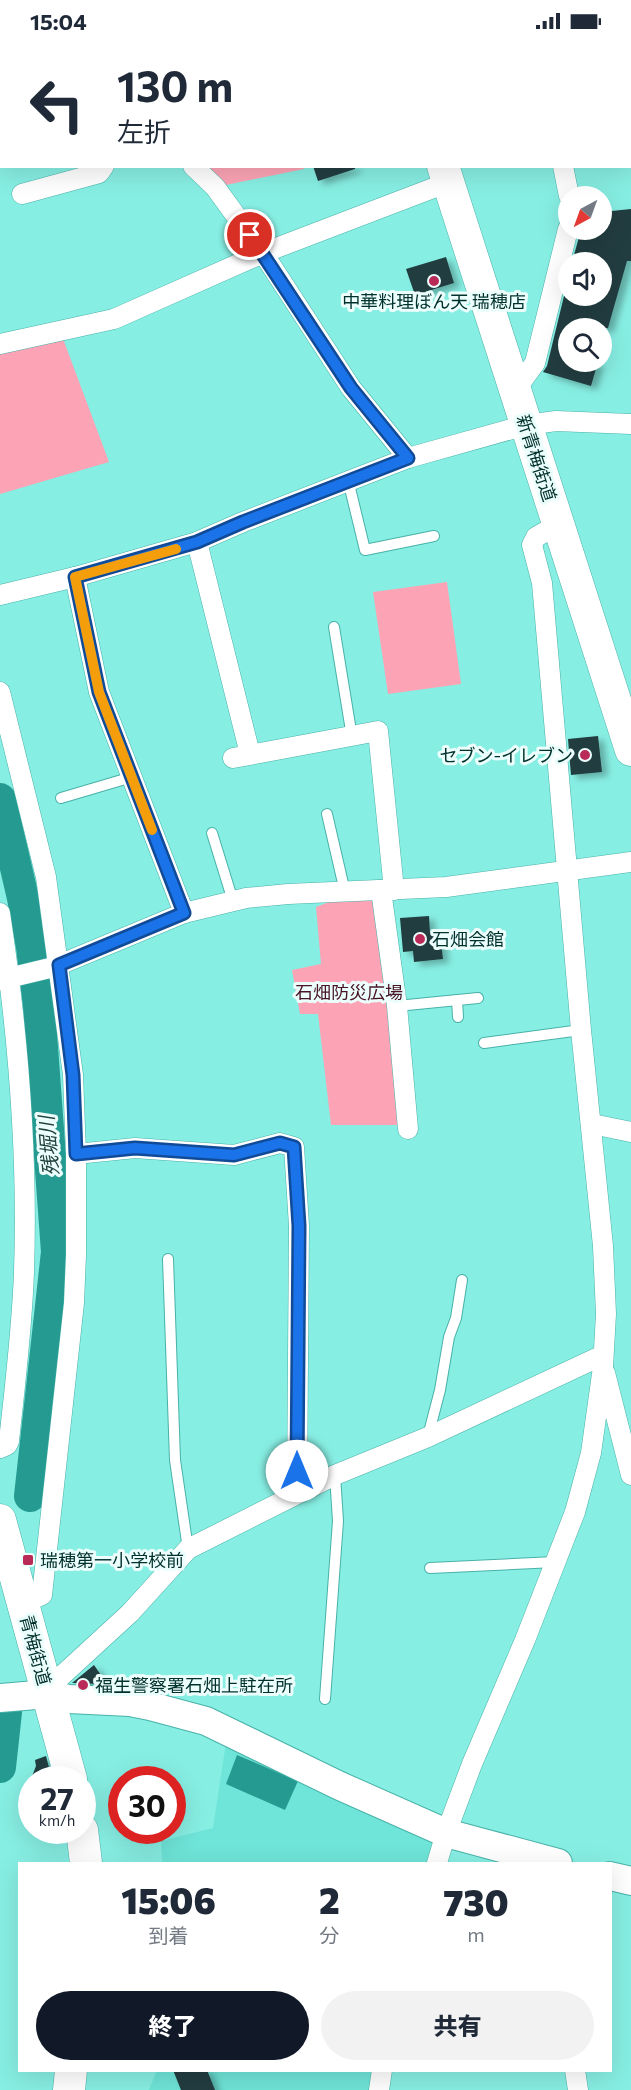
<!DOCTYPE html>
<html lang="ja">
<head>
<meta charset="utf-8">
<style>
	body { margin:0; font-family:Commissioner,"Noto Sans JP",sans-serif; background:#f2f2f3; color:#1f2937; height:100vh; display:flex; flex-direction:column; font-size:22px; white-space:nowrap }
	* { box-sizing:border-box; margin:0 }
	p { font-size:20px; color:#747a83 }
	.icon { flex:none; width:33px; height:33px; fill:none; stroke:currentColor; stroke-width:2; stroke-linecap:round; stroke-linejoin:round }
	.map { position:relative; flex:1; overflow:hidden }
	.panel { position:absolute; left:18px; top:1820px; width:594px; height:210px; display:flex; flex-direction:column; background:#fff; border-radius:0px; box-shadow:0 6px 24px #0002 }
	.panel>* { flex:none }
	.banner { position:absolute; left:0px; top:0px; width:632px; height:126px; box-shadow:0 6px 24px #0002; background:#fff; color:#1f2937; overflow:hidden }
	.needle { width:39px; rotate:221deg }
	.fabs { position:absolute; left:558px; top:144px; display:grid; gap:12px }
	.fabs a { display:grid; place-items:center; width:54px; height:54px; border-radius:50%; background:#fff; box-shadow:0 6px 24px #0002; font-size:30px }
	.speed { position:absolute; left:18px; top:1724px; display:flex; gap:12px; font-size:30px; font-weight:700; text-align:center }
	.speed>* { display:grid; place-content:center; width:78px; height:78px; border-radius:50%; background:#fff; box-shadow:0 6px 24px #0002; line-height:1 }
	.speed small { font-size:15px; font-weight:400 }
	.speed .limit { border:9px solid #d22; background:#fff; color:#111 }
	.pin { position:absolute; display:grid; place-items:center; width:51px; height:51px; color:#fff; margin:-26px; border:3px solid #fff; border-radius:50%; box-shadow:0 2px 6px #0007 }
	.me { position:absolute; width:66px; margin:-33px; rotate:0deg; stroke-linejoin:round; filter:drop-shadow(0 0 4px #0008) }
	.turn { display:flex; align-items:center; gap:21px; height:126px; padding:0 18px; font-size:27px }
	.turn .icon { width:78px; height:78px; stroke-width:2.5 }
	.turn b { display:block; font-size:42px; line-height:51px }
	.eta { display:flex; justify-content:space-evenly; align-items:center; height:102px; text-align:center }
	.eta b { font-size:36px; font-weight:800; line-height:42px }
	.primary-button { display:flex; gap:12px; margin-top:auto; padding:12px 18px }
	.primary-button a { flex:1; height:69px; border-radius:36px; background:#111827; color:#fff; font-size:24px; font-weight:800; line-height:69px; text-align:center }
	.primary-button a+a { background:#f2f2f3; color:#1f2937 }
	.status { display:flex; justify-content:space-between; align-items:center; height:42px; padding:0 30px; background:#fff; direction:ltr }
	.status svg { height:16px; fill:currentColor }
	.map>svg:first-child { display:block }
</style>
</head>
<body>
<div class="status"><b>15:04</b><svg viewBox="0 0 49 12"><path d="M0 12V9h3v3zM5 12V6h3v6zM10 12V3h3v9zM15 12V0h3v12zM26 1h20v11H26zM47 4h2v5h-2z"/></svg></div>
<div class="map">
<svg width="631" height="2048" viewBox="0 0 631 2048">
	<defs>
		<filter id="shadow"><feDropShadow dx="6" dy="4" stdDeviation="3" flood-color="#0004"/></filter>
	</defs>
	<rect width="100%" height="100%" fill="#87eee3"/>
	<!-- built -->
	<g fill="#6fe4d8">
		<path d="M226 1701 434 1797 426 1821H162L161 1799 213 1786Z"/>
		<path d="M157 2028H376L373 2048H149Z"/>
	</g>
	<!-- green -->
	<g fill="#fca4b5">
		<path d="M303 124 304 127 221 144 201 125Z"/>
		<path d="M62 294 109 420 0 452V308Z"/>
		<path d="M447 540 461 642 388 652 373 550Z"/>
		<path d="M378 854 403 1083H331L318 972H300L292 928 321 922 316 865 342 855Z"/>
	</g>
	<!-- water -->
	<path fill="#259a90" d="M237 1713 298 1739 285 1768 226 1742Z"/>
	<g fill="none" stroke-linecap="round" stroke-linejoin="round">
		<!-- river -->
		<g stroke="#259a90" stroke-width="32">
			<path d="M0 757 23 856 32 905 39 964 57 1210 30 1454"/>
			<path d="M0 1725 6 1670"/>
		</g>
	</g>
	<!-- building -->
	<g fill="#223d40" filter="url(#shadow)">
		<path d="M313 124H355V127L318 139Z"/>
		<path d="M631 167V219H627L608 286H568V320H598L591 344 543 330 547 324 564 254H602V220H572L581 188H602V170Z"/>
		<path d="M446 215 454 241 415 253 406 227Z"/>
		<path d="M598 694 602 730 571 733 568 697Z"/>
		<path d="M429 874 430 891H440L443 917 414 920 413 909 403 910 400 876Z"/>
		<path d="M94 1623 105 1639 100 1642 72 1641Z"/>
		<path d="M46 1714 52 1737H31L36 1724 35 1718Z"/>
		<path d="M173 2028H207L215 2048H181Z"/>
	</g>
	<g fill="none" stroke-linecap="round" stroke-linejoin="round">
		<defs>
			<g id="lane">
				<path d="M576 2 581 0"/>
				<path d="M348 438 365 508 434 494"/>
				<path d="M334 585 352 695"/>
				<path d="M61 756 132 735"/>
				<path d="M327 772 345 850"/>
				<path d="M212 791 233 859"/>
				<path d="M457 958 458 975"/>
				<path d="M397 964 478 956"/>
				<path d="M484 1001 581 988"/>
				<path d="M168 1217 175 1418 188 1507"/>
				<path d="M428 1394 440 1348 449 1295 456 1276 462 1238"/>
				<path d="M430 1526 555 1520"/>
				<path d="M325 1657 338 1479 335 1433"/>
			</g>
			<g id="street">
				<path d="M531 0 532 2"/>
				<path d="M4 2 12 0"/>
				<path d="M0 44H2"/>
				<path d="M630 82H631"/>
				<path d="M193 124 215 145 263 211 351 346 408 416"/>
				<path d="M563 124 569 154"/>
				<path d="M22 152 99 131 104 124"/>
				<path d="M0 302 114 277 263 211 449 140"/>
				<path d="M516 347 535 321 568 187"/>
				<path d="M197 500 250 712"/>
				<path d="M75 535 99 650 184 871"/>
				<path d="M0 553 75 535 197 500 243 480 408 416 526 383 556 379 631 382"/>
				<path d="M0 650 46 835 73 1033 76 1112V1213L74 1261 42 1553 23 1561"/>
				<path d="M233 716 378 689 394 848"/>
				<path d="M381 848 397 964 408 1087"/>
				<path d="M0 871C18 990 28 1110 24 1230 22 1287 15 1343 9 1399L7 1403 0 1406"/>
				<path d="M0 938 54 925 184 871 246 856 288 852 446 845 631 820"/>
				<path d="M592 1082 631 1090"/>
				<path d="M76 1112 135 1106 234 1113 280 1101 294 1105 299 1184 297 1451"/>
				<path d="M605 1331 631 1433"/>
				<path d="M48 1652 57 1638 130 1571 188 1507 335 1433 428 1395 603 1313"/>
				<path d="M437 1821 446 1791 472 1722 525 1598 575 1470 591 1411 603 1325 606 1272 603 1204 581 988 542 541 532 503 536 495 559 482"/>
				<path d="M575 2028 578 2048"/>
				<path d="M379 2048 382 2028"/>
			</g>
			<g id="secondary">
				<path d="M0 1656 48 1652 69 1657 130 1660 150 1664 206 1679 340 1744 446 1791 558 1821"/>
				<path d="M610 1834 631 1839"/>
			</g>
			<g id="primary">
				<path d="M403 0V2"/>
				<path d="M443 124 631 708"/>
				<path d="M0 1478 71 1737"/>
				<path d="M82 1788 86 1821"/>
				<path d="M69 2048 71 2028"/>
			</g>
		</defs>
		<!-- lane casing -->
		<use href="#lane" stroke="#48b2a8" stroke-width="12"/>
		<!-- street casing -->
		<use href="#street" stroke="#48b2a8" stroke-width="21"/>
		<!-- secondary casing -->
		<use href="#secondary" stroke="#48b2a8" stroke-width="30"/>
		<!-- primary casing -->
		<use href="#primary" stroke="#48b2a8" stroke-width="33"/>
		<!-- lane -->
		<use href="#lane" stroke="#fff" stroke-width="10"/>
		<!-- street -->
		<use href="#street" stroke="#fff" stroke-width="20"/>
		<!-- secondary -->
		<use href="#secondary" stroke="#fff" stroke-width="28"/>
		<!-- primary -->
		<use href="#primary" stroke="#fff" stroke-width="32"/>
	</g>
	<g fill="none" stroke-linecap="round" stroke-linejoin="round">
		<defs>
			<path id="route" d="M250 193 351 346 408 416 243 480 197 500 75 535 99 650 184 871 59 923 73 1033 76 1112 135 1106 234 1113 280 1101 294 1105 299 1184 297 1429"/>
		</defs>
		<!-- route casing -->
		<use href="#route" stroke="#114b97" stroke-width="15"/>
		<!-- route -->
		<use href="#route" stroke="#1a73e8" stroke-width="10"/>
		<!-- slow -->
		<path stroke="#f59e0b" stroke-width="10" d="M152 788 99 650 75 535 176 507"/>
	</g>
	<!-- markers -->
	<g fill="#b92a59" stroke="#ecfefc" stroke-width="2">
		<circle cx="434" cy="239" r="6"/>
		<circle cx="585" cy="713" r="6"/>
		<circle cx="420" cy="897" r="6"/>
		<rect x="22" y="1512" width="12" height="12" rx="3"/>
		<circle cx="83" cy="1643" r="6"/>
	</g>
	<g text-anchor="middle" dominant-baseline="central" stroke-width="6" stroke-linejoin="round" paint-order="stroke">
		<!-- poi labels -->
		<g font-size="18" fill="#00302c" stroke="#ecfefc" text-anchor="start">
			<text x="434" y="259" text-anchor="middle">中華料理ぼん天 瑞穂店</text>
			<text x="573" y="713" text-anchor="end">セブン-イレブン</text>
			<text x="432" y="897">石畑会館</text>
			<text x="40" y="1518">瑞穂第一小学校前</text>
			<text x="95" y="1643">福生警察署石畑上駐在所</text>
		</g>
		<!-- street labels -->
		<g font-size="18" fill="#00302c" stroke="#ecfefc">
			<text transform="translate(537 416) rotate(72)">新青梅街道</text>
			<text transform="translate(36 1608) rotate(75)">青梅街道</text>
		</g>
		<!-- park labels -->
		<g font-size="18" fill="#471423" stroke="#ecfefc">
			<text x="349" y="950">石畑防災広場</text>
		</g>
		<!-- water labels -->
		<g font-size="20" font-style="italic" fill="#21423e" stroke="#ecfefc">
			<text transform="translate(48 1104) rotate(-95)">残堀川</text>
		</g>
	</g>
</svg>
<div class="fabs">
<a><svg class="needle" viewBox="-14 -14 28 28"><path d="M0-13l5 13h-10z" fill="#e53935"/><path d="M0 13l5-13h-10z" fill="#747a83"/></svg></a>
<a><svg class="icon" aria-label="sound" viewBox="0 0 24 24"><path d="M4 9h4l5-4v14l-5-4H4zM17 9q2 3 0 6"/></svg></a>
<a><svg class="icon" aria-label="search" viewBox="0 0 24 24"><circle cx="10" cy="10" r="6"/><path d="M15 15l6 6"/></svg></a>
</div>
<div class="speed"><div>27<small>km/h</small></div><div class="limit">30</div></div>
<div class="pin" style="left:250px;top:193px;background:#d93025"><svg class="icon" aria-label="arrive" viewBox="0 0 24 24"><path d="M6 21V4h12l-3 4 3 4H6"/></svg></div>
<svg class="me" style="left:297px;top:1429px" viewBox="-20 -20 40 40"><circle r="19" fill="#fff"/><path d="M0-13L10 11 0 6-10 11z" fill="#1a73e8"/></svg>
<div class="banner">
<div class="turn"><svg class="icon" aria-label="left" viewBox="0 0 24 24"><path d="M17 20v-9H6M10 6l-5 5 5 5"/></svg><div><b>130 m</b>左折</div></div>
</div>
<section class="panel">
<div class="eta">
<div><b>15:06</b><p>到着</p></div>
<div><b>2</b><p>分</p></div>
<div><b>730</b><p>m</p></div>
</div>
<div class="primary-button"><a>終了</a><a>共有</a></div>
</section>
</div>
</body>
</html>
